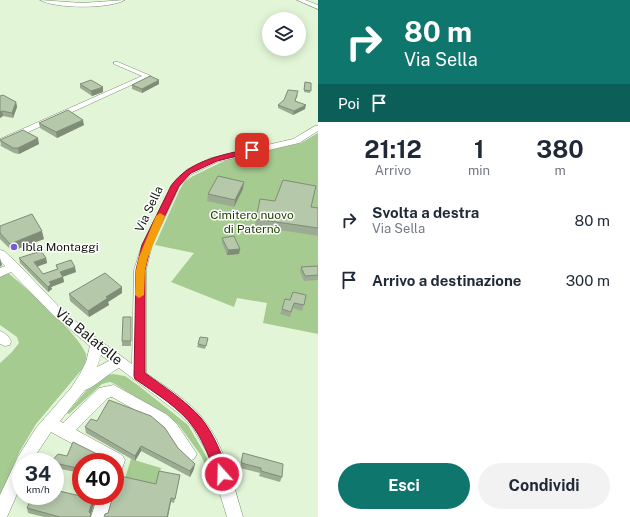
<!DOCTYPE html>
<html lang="it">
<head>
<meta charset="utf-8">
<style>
	body { margin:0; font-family:"Public Sans",sans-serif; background:#f2f2f3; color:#1f2937; height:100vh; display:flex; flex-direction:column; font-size:15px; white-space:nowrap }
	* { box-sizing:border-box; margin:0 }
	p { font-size:13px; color:#747a83 }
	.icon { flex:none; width:22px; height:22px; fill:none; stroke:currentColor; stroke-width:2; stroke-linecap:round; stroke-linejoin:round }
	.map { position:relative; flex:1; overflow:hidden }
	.side { display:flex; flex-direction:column; background:#fff; width:312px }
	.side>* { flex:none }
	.hud { background:#0f766e; color:#fff; overflow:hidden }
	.fabs { position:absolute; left:262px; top:12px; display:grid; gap:8px }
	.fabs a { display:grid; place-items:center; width:44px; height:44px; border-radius:50%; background:#fff; box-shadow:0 2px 10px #0003; font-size:20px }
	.speed { position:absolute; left:12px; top:453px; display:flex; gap:8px; font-size:20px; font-weight:700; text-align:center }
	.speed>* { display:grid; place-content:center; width:52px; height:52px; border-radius:50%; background:#fff; box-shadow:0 2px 10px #0003; line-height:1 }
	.speed small { font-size:10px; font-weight:400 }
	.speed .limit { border:6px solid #d22; background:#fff; color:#111 }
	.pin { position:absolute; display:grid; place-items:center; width:34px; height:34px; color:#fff; margin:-17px; border-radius:8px; box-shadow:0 2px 6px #0006 }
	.me { position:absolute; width:44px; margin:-22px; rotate:340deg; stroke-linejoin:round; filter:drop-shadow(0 0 3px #0008) }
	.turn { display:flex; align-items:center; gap:14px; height:84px; padding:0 20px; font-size:18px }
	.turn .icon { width:52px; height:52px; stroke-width:2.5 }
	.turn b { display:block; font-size:28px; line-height:34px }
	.then { display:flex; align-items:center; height:38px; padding:0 20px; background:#0003; gap:8px; font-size:15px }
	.eta { display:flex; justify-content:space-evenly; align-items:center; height:68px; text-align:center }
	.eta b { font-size:24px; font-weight:700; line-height:28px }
	.action { display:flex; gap:8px; margin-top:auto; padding:8px 20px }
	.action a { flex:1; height:46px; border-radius:24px; background:#0f766e; color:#fff; font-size:16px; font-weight:700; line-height:46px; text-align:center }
	.action a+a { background:#f2f2f3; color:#1f2937 }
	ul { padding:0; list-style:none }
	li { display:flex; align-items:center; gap:12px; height:60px; padding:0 20px }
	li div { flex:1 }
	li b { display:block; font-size:15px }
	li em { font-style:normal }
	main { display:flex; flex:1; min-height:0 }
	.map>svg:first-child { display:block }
</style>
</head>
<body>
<main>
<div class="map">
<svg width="318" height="517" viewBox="0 0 318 517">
	<rect width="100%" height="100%" fill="#e2f6d7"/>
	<!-- green -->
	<g fill="#a6cb90">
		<path d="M318 133V334L263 323 267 303 237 298 234 307 171 282 194 253 155 245 180 189 185 181 193 176 220 163 232 158 301 143Z"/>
		<path d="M7 272C24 286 79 334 86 354 87 359 85 363 83 368L36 424 20 451 0 496V363L12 352 19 343 17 337 0 325V276Z"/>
		<path d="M113 374 125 376 139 386 188 425 206 456 216 486 200 454 178 424 115 384 110 382 102 384 69 414 67 413 98 377Z"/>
		<path d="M131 459 161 468 156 488 124 482Z"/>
	</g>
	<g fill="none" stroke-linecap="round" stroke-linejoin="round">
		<defs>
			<g id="minor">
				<path d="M40 0 82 3 125 0C110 9 55 9 40 0Z"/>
				<path d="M297 0H305L318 5V9Z"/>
				<path d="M114 62H118L151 76 0 145V139L142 76 114 64Z"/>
				<path d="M315 126H318V131L299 143 217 162 192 174 179 187 152 245 146 270V373C165 387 189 400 203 419 225 446 233 484 243 517H227L208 454 193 428 177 412 119 368C107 374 97 386 85 390L60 421 63 423 99 388 114 385 166 414 176 423 197 454 194 459 189 461C178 457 174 442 166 433 153 417 130 408 112 397L108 398 76 430 122 455 125 460 121 472 115 474V462H106L51 432 31 462H21V485L7 517H0V495L18 457 36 428 71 388 80 374 86 362 90 346 53 315 11 272 0 277V268L5 266 0 261V250L4 251 17 263 61 309 87 331 132 364 134 270 142 245 172 184 186 170 211 158 293 139ZM101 355 109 361 97 367Z"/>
				<path d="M0 331C5 333 9 336 11 341L10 345 5 346 0 344Z"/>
				<path d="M98 496H114L107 517H91Z"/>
			</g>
		</defs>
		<!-- minor casing -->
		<use href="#minor" stroke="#7c8f72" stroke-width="1"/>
		<!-- minor -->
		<use href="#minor" fill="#fff" fill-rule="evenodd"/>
	</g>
	<!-- wall -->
	<g fill="#9cac92">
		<path d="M305 82 311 83 310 93 304 92Z"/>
		<path d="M80 84 103 92 92 96 80 88Z"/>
		<path d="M159 84 142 93 132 89V85Z"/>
		<path d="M298 95 295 101 305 109 293 115 278 108V105Z"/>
		<path d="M0 96 16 102 17 107 13 118 3 116 0 118Z"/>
		<path d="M39 123 84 125 57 138 40 128Z"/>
		<path d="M0 140 39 144 19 154 14 153 1 146Z"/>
		<path d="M316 186 311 207 318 208V236L255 226 256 219 275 201Z"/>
		<path d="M243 189 234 207 207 201 208 194Z"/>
		<path d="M0 226 44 239 12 251 0 239Z"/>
		<path d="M222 238 240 249 239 254 227 255 222 243Z"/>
		<path d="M19 258H46L47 263 37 267 43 274 57 269 56 265 76 272 63 277 64 282 51 287 52 289 48 292 20 263Z"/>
		<path d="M318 266V280L304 281 300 272 301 267Z"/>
		<path d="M122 287V293L108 302 109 305 89 317 70 301 69 294Z"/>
		<path d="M306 295 302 311 293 308 290 317 280 314 282 309Z"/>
		<path d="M131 322V346H122V341Z"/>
		<path d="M208 338 205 349 197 347 198 344Z"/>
		<path d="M97 421 178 448 194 469 190 477 141 451 135 461 86 433 85 427Z"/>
		<path d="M243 453 282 477 280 482 259 476 260 473 240 468Z"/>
		<path d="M105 458 109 459V462H81V473L55 468V462Z"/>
		<path d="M180 475 179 480 174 503 171 502 108 513 156 484Z"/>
		<path d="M93 499 94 504 91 514V517H44L28 513 27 508Z"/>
	</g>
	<!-- shaded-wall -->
	<g fill="#7f8c77">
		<path d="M159 80V84L142 93V89Z"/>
		<path d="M103 87V92L92 96 91 91Z"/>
		<path d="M16 102 17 107 13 118 12 113Z"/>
		<path d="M306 105 305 109 293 115 294 111Z"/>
		<path d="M2 111 3 116 0 118V112Z"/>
		<path d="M83 120 84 125 57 138 56 132Z"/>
		<path d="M38 138 39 144 19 154 18 148Z"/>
		<path d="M244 182 243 189 234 207 235 200Z"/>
		<path d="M42 231 44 239 12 251 10 244Z"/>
		<path d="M240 249 239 254 227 255 228 250Z"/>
		<path d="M46 258 47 263 35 267 34 262Z"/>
		<path d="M0 259V258L2 265 0 267Z"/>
		<path d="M75 267 76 272 61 277 60 272Z"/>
		<path d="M63 277 64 282 51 287 52 289 48 292V287L49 282Z"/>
		<path d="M122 287V293L108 302 109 305 89 317 88 311 106 297Z"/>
		<path d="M141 446V451L135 461V456Z"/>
		<path d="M195 464 194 469 190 477V471Z"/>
		<path d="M171 498V502L168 517H167Z"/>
		<path d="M93 499 94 504 90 517 89 512Z"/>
	</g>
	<!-- building -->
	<g fill="#b5c8aa" stroke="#7f8c77">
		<path d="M150 76 159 80 142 89 132 85Z"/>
		<path d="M91 80 103 87 91 91 80 84Z"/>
		<path d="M305 82 311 83V91L304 90Z"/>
		<path d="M288 90 298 91 295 101 306 105 294 111 278 105 284 100Z"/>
		<path d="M3 95 16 102 12 113 2 111 0 112V96Z"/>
		<path d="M68 110 83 120 56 132 39 123Z"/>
		<path d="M23 130 38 138 18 148H13L0 140Z"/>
		<path d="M218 176 244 182 235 200 208 194Z"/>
		<path d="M283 180 316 186 311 207 318 208V228L256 219 260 199 275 201Z"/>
		<path d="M32 214 42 231 10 244 0 233V226Z"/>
		<path d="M234 236 240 249 228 250 222 238Z"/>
		<path d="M41 251 46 258 34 262 43 274 58 269 56 265 71 260 75 267 60 272 63 277 49 282 51 284 48 287 19 258Z"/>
		<path d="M318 266V275L305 276 301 267Z"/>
		<path d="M105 273 122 287 106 297 108 298 88 311 69 294Z"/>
		<path d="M293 292 306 295 304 305 294 303 291 312 282 309 285 299 290 300Z"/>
		<path d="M123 317H131V341H122Z"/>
		<path d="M200 337 208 338 206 346 198 344Z"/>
		<path d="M109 400 151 416 165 428 178 448 195 464 190 471 141 446 135 456 85 427 91 419 97 421Z"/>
		<path d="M73 442 105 458 109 459 108 462H81V469L55 463V462H51L58 454 67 456Z"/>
		<path d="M243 453 283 464 282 477 261 471V468L241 463Z"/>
		<path d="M159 471 180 475 175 499 171 498 167 517H104L105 514 108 513 113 496H115V478L116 475 156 484Z"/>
		<path d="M55 490 93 499 89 512 91 514 90 517H60L27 508 32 496H55Z"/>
	</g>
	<!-- route -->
	<path fill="#e11d48" stroke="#92132f" d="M252 148 255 150 254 152 217 161 191 173 179 186 151 245 145 270V373C164 387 185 400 201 418 214 434 222 455 229 474L227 478 222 480 218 478C210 461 205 444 194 428 180 408 155 393 135 379L134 376 136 270 142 245 171 186C189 160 223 155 252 148Z"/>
	<!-- slow -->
	<path fill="#f59e0b" d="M160 213 165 216 148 257 145 270 144 295 139 298 135 295 136 270 139 257 156 216Z"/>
	<!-- markers -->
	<circle fill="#775cd6" stroke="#fff" stroke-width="1.5" cx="14" cy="247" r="4"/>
	<g text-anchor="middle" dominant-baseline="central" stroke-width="3" stroke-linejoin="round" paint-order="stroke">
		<!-- street labels -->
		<g font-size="12" fill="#0f160b" stroke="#fff">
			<text transform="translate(149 209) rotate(-65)">Via Sella</text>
		</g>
		<!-- park labels -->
		<g font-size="12" fill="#1f4200" stroke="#fff">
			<text x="252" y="215">Cimitero nuovo<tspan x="252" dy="14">di Paternò</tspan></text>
		</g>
		<!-- poi labels -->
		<g font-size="12" fill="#0f160b" stroke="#fff" text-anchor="start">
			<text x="22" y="247">Ibla Montaggi</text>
		</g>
		<!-- near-street labels -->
		<g font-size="14" fill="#0f160b" stroke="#fff">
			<text transform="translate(89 336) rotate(39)">Via Balatelle</text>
		</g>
	</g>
</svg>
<div class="fabs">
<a><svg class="icon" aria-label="layers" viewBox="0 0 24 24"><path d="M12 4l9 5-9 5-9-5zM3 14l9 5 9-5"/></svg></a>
</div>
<div class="speed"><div>34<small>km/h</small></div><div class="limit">40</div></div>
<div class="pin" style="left:252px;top:150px;background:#d93025"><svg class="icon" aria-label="arrive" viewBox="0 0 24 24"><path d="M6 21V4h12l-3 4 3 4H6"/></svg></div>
<svg class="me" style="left:222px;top:474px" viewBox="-20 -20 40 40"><circle r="17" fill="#e11d48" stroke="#fff" stroke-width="3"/><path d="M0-11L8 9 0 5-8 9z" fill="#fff"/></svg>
</div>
<section class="side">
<div class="hud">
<div class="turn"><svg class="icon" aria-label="right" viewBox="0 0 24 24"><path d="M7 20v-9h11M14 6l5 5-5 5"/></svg><div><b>80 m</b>Via Sella</div></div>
<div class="then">Poi<svg class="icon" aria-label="arrive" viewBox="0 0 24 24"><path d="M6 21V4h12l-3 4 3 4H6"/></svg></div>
</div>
<div class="eta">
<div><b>21:12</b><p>Arrivo</p></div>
<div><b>1</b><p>min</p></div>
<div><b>380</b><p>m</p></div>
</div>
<ul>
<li><svg class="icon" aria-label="right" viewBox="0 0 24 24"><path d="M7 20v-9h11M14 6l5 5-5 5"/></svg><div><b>Svolta a destra</b><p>Via Sella</p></div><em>80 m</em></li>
<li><svg class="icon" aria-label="arrive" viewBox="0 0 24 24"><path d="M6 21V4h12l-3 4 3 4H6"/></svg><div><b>Arrivo a destinazione</b></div><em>300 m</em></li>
</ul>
<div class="action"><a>Esci</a><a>Condividi</a></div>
</section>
</main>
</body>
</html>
